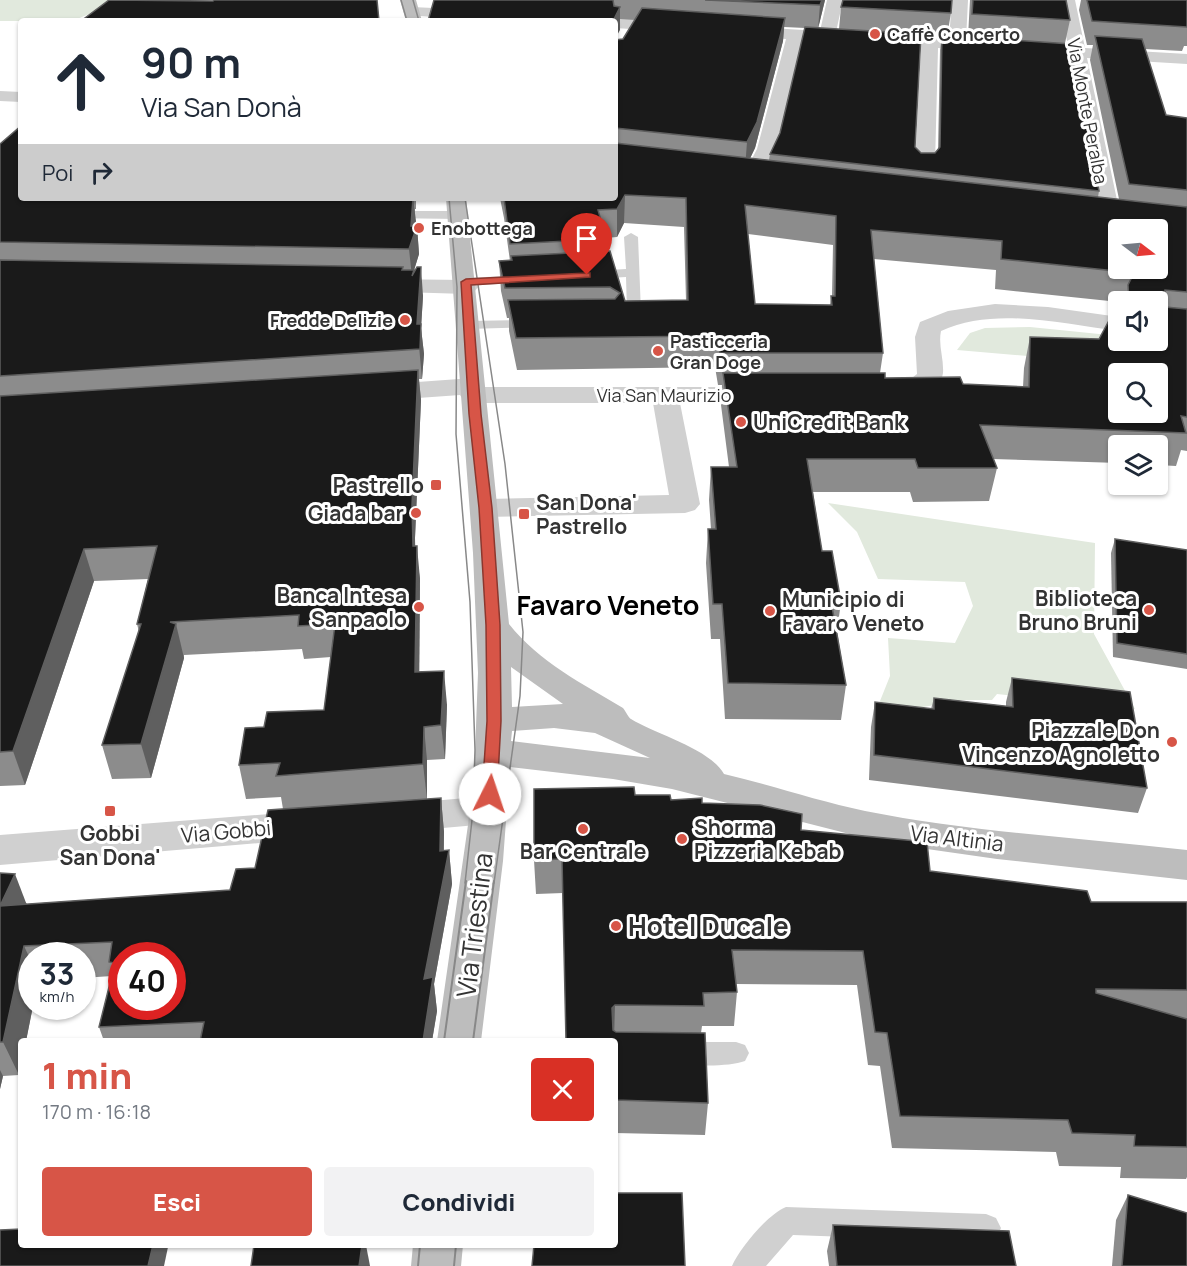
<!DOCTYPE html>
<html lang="it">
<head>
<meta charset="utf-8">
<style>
	body { margin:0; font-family:Manrope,sans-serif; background:#f2f2f3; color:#1f2937; height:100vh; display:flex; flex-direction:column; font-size:22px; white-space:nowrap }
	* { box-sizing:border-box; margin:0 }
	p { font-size:20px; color:#747a83 }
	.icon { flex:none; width:33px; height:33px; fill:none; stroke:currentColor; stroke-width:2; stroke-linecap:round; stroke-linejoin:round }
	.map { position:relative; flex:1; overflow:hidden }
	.panel { position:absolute; left:18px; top:1038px; width:600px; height:210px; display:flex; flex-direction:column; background:#fff; border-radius:6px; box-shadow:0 2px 4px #0004 }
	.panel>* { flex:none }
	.hud { position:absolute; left:18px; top:18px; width:600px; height:183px; border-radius:6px; box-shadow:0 2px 4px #0004; background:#fff; color:#1f2937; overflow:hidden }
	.needle { width:39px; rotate:106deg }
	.buttons { position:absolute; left:1108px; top:219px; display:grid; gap:12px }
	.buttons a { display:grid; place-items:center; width:60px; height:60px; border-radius:6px; background:#fff; box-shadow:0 2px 4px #0004; font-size:30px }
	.speed { position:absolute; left:18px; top:942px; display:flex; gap:12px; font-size:30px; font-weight:700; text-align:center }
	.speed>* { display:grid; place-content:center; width:78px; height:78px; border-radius:50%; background:#fff; box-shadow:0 2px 4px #0004; line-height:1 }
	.speed small { font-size:15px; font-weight:400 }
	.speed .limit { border:9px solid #d22; background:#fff; color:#111 }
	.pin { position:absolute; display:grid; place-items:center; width:51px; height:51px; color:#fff; margin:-62px -26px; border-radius:50% 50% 50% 0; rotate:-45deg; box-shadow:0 0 6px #0007 }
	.pin .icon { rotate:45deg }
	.me { position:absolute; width:66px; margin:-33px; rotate:4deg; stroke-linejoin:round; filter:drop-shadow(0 0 4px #0008) }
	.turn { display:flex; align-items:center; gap:21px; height:126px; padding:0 24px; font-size:27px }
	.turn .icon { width:78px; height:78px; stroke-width:2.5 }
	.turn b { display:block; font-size:42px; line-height:51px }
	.then { display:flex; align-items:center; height:57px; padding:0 24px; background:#0003; gap:12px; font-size:22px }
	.round { display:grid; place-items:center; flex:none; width:63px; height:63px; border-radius:6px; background:#f2f2f3 }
	.overview { display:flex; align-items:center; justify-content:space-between; height:102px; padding:0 24px }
	h1 { font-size:36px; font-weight:800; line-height:45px; color:#d75547 }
	.action { display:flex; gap:12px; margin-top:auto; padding:12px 24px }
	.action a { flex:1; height:69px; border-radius:6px; background:#d75547; color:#fff; font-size:24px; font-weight:800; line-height:69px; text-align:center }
	.action a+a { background:#f2f2f3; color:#1f2937 }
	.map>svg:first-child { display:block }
</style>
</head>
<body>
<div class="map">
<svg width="1187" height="1266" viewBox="0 0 1187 1266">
	<rect width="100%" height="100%" fill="#fff"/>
	<!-- green -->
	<g fill="#e1e9dd">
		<path d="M0 0H124L72 21H0Z"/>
		<path d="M1030 327 1119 336V340L1086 361 957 350 970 333 985 328Z"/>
		<path d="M828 503 1095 543 1094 634 1135 709 997 694 992 700H963L906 710 878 706 890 676 888 638 955 643 973 606 965 582 878 579 857 532Z"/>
	</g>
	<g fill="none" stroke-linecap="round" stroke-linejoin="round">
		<!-- lane -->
		<g fill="#d0d0d0" fill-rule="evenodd">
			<path d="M389 211H458L464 215 458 219 385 218 383 215Z"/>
			<path d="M631 233 638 237 641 312 634 316 627 312 626 277 591 279 584 275 591 271 626 269 624 237Z"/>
			<path d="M526 275 533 279 531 282 466 286 459 282 466 278Z"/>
			<path d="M534 320 541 324 539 327 468 329 461 325 468 321Z"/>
			<path d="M681 1042H736L745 1045 749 1053 745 1061C728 1067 689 1067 672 1061L668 1053 672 1045Z"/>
			<path d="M786 1207 986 1214 996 1218 1001 1228 996 1238 986 1242 793 1235 766 1266H732C740 1248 768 1214 786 1207Z"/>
		</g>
		<!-- street -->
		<g fill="#d0d0d0" fill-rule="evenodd">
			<path d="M827 0H843L836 32 949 39 952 0H968L966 40 1068 46 1059 0H1075L1085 48 1187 54V64L1087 58 1121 219 1118 224 1110 225 1102 224 1099 219 1070 57 938 48 935 164 932 168H918L915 164 921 47 802 40 777 149 759 182H745L742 178 757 149 786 39 740 36 732 31 740 26 820 31Z"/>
			<path d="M412 7 476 10 484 15 476 20 406 15 404 12Z"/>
			<path d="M615 18 676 22 684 27 676 32 615 28V21H608Z"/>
			<path d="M0 91 21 92V102L0 101Z"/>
			<path d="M377 279 466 280 474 282 478 287 474 292 466 294 369 291 365 286 369 281Z"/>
			<path d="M995 304 1048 307 1119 317V331C1062 324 995 306 941 331 938 345 944 359 943 373 940 397 898 405 880 401L876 395 880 389 903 385 917 374 915 337 920 322 948 311Z"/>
			<path d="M473 378 482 380 485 387H766L775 389 779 395 775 401 766 403H680L700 504 695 510 685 513 486 517 476 514 471 508 476 502 486 499 669 495 653 403H473L464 401 460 395 376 401 367 399 363 393 367 387 376 385Z"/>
			<path d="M488 796 501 800 507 810 501 820 488 824 398 832 385 828 379 818 385 808 398 804Z"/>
			<path d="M307 811 321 815 326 825 321 835 307 839 0 865V835Z"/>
		</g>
		<!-- secondary -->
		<g fill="#bdbdbd" fill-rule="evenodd">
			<path d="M400 0H416L422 21H406Z"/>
			<path d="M446 198H466L509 624C539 662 583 684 623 708 626 712 629 718 631 719 655 734 709 748 724 774 771 785 817 801 865 811 971 832 1080 838 1187 850V880L997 859 885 843 672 789 613 779 510 767 503 861 481 1041H437L468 825 475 753 478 673 473 553ZM511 667 563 704 512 707ZM554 728 595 733 650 758 511 741 512 731Z"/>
			<path d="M413 1245H463L461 1266H411Z"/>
		</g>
		<!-- tram-far1 -->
		<g stroke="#888" stroke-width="1.5">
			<path d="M401 0 407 21"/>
			<path d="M413 0 419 21"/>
			<path d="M449 198 457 287 456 434 470 602 475 750 473 811 465 883"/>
			<path d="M465 198 505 464 523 632 520 696 494 883"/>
		</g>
		<!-- tram -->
		<g stroke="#888" stroke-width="2">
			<path d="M444 1041 466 881"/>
			<path d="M473 1041 494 881"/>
			<path d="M418 1266 420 1245"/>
			<path d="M454 1266 456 1245"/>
		</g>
	</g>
	<!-- wall -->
	<g fill="#8c8c8c" fill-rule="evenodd">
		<path d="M434 0H825L818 28 839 29 841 7 951 13 947 36 968 37 970 0H1066L1070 20 1065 43 1099 191 1098 197 1119 199 1090 60 1093 45H1087L1079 10 1081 0H1187V46H1184L1182 51 1145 49 1166 115 1187 118V451L1181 450 1176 466 1158 465V446H1119V463L993 459 997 468 989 501 913 502 910 492H813L822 551 841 602 837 631 846 685 841 720 725 719 720 639H711L706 563 708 529H711L709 500 711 467H729L721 405 722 385H718L715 367 517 370 509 331V318H507L501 291 499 261H510L504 218 500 198H615L616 41 623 39 635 20 620 19V30ZM784 27 805 28 780 133 770 154 769 160 750 158 755 148 783 41ZM921 35 942 36 940 50 938 150 935 153H921L915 147ZM624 223 684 227 686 300 625 301 606 251V238L617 237ZM748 234 833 245 832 296H831L830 305 755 304ZM874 259 996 270 995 289 1119 302 1099 339 1030 337 1024 368 1023 387 963 384 885 378 880 373 883 353ZM1119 302H1158L1119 340Z"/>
		<path d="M0 144 21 198H416V209H415V226H417L419 254 414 270 423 296 421 328 424 354 422 379H419L421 400 415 538V546L420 579 419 672 447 705 445 759 427 760V799L359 804 441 798 444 832V851L449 850 452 884 434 984 437 1011 432 1041H104L99 1027 112 976 82 978V956H32V1006H33L26 1041H21V1064L19 1075 3 1076 0 1089V873L27 904 230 890 255 868 283 809 281 797 246 799 239 765 264 727 324 710 331 657 304 659 302 649 184 655V658L151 778 112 779 102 745 139 632 137 624 148 579 94 581 25 785 0 786Z"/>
		<path d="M1115 539 1187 550V669L1113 657 1111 553Z"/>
		<path d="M1012 678 1147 788 1138 813 869 780 871 727 875 702 931 709 934 698 1006 706V702Z"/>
		<path d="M635 795 702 803 801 830 930 871 1091 902H1187V1177L1186 1179 1120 1178 1121 1167 1059 1166 1056 1152 892 1148 880 1066 868 1065 857 985 736 984 737 992 734 1026H702L701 1033 708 1103 705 1135 615 1133V1041L563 893 536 894 534 860Z"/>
		<path d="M1128 1195 1187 1266H1112L1116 1220Z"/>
		<path d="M833 1225 1016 1266H829L827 1251Z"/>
	</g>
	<!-- shaded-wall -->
	<g fill="#5f5f5f">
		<path d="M822 0H825L818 29 820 5Z"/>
		<path d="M620 7V30L615 39V21H613V19Z"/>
		<path d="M785 18 783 41 755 148 745 169 747 142Z"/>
		<path d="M625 195 624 223 617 237V209Z"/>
		<path d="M413 198 416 221 415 233 417 226 419 254 412 277 409 249Z"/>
		<path d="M421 267 423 296 421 328 424 354 422 379 417 324Z"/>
		<path d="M418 370 421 400 415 538 416 579 413 546 412 506Z"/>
		<path d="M417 546 420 579 419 706 415 672Z"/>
		<path d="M84 549 94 581 25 785 13 751Z"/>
		<path d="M176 624 184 658 151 778 141 744Z"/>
		<path d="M444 671 447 705 445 759 441 725Z"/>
		<path d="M424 727 427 760V799L423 764Z"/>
		<path d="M441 798 444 832 443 879 449 850 452 884 434 984 437 1011 432 1041H423L424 979 440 851Z"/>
		<path d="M15 874 28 908 0 906Z"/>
		<path d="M24 946 32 963V1006H33L26 1041H21V1064L19 1075 3 1042Z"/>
		<path d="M615 1005 614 1039 612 1008Z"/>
		<path d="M0 1070 3 1076 0 1089Z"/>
		<path d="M153 1245H167L168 1247 164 1266H148Z"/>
		<path d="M355 1245H366L370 1266H359Z"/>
	</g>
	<!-- building -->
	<g fill="#1a1a1a" stroke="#5f5f5f" stroke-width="1.5" fill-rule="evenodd">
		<path d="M109 0 213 1 214 0H377L379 21H81Z"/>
		<path d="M434 0H613L614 6 620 7 613 21H428Z"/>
		<path d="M705 0H822L820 5Z"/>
		<path d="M843 0H952L951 13 841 7Z"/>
		<path d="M973 0H1066L1070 20 972 14Z"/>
		<path d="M1087 0H1187V27L1092 21Z"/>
		<path d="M642 8 785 18 757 122 747 142 615 128V40L623 39Z"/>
		<path d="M805 27 921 34 915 147 921 153H935L940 147 942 35 1071 44 1099 191 770 154 780 133Z"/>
		<path d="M1095 36 1142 39 1166 115 1187 118V190L1129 184Z"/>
		<path d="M21 126V198H413L411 226H417L409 249 0 242V144Z"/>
		<path d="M615 143 1187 207V292L1165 290V307L1187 309V417L1181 416 1186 433 980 425 997 468H918L915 459H807L822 551H832L841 602 831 601 846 685 728 683 722 604H713L708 529H716L711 467H737L723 373H885V378L960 377 963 384 1029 387 1030 337 1099 339 1119 302V340H1158V302H1129L1128 285 1134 273 1001 259 1002 241 871 230 883 353H720L717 336 516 338 508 300 615 299 620 293 610 287 505 288 499 261 512 260 511 256 610 251 625 301 688 300 686 198 625 195 617 209 598 210 606 239 510 244 504 198H615ZM745 205 836 216 835 296H831L832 305 755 304ZM1119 230H1158V268H1119ZM1119 374H1158V412H1119Z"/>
		<path d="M0 260 403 267 402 270H414L412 276 417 267H421L417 324H421L420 349 0 376Z"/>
		<path d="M418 370 412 506 413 546H417L415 672 444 671 441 725 424 727 423 764 276 776 280 763 239 765 245 728 264 727 267 712 324 710 335 624 298 626 299 615 170 622 176 624 141 744 102 745 141 624H137L157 546 84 549 13 751 0 752V396Z"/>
		<path d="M1115 539 1187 550V654L1117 643Z"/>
		<path d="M1012 678 1130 692 1147 788 874 755 875 702 934 709V698L1013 707Z"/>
		<path d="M634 787 635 795H670L671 800 702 798V803L760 805 802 814 801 830 927 842 930 871 1087 891 1091 902H1187V990L1096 989V993L1187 1019V1147L1134 1146 1135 1135 1072 1133 1068 1120 900 1116 887 1033 875 1032 863 951 732 950 737 992 703 993 704 1006 615 1005 612 1008 613 1030 616 1032 705 1033 708 1103 615 1100V1041H566L562 859 534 860V789Z"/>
		<path d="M441 798 440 851 449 850 424 979 433 977 423 1041H200L204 1022 99 1027 115 963 109 962 112 942 24 946 3 1042H0V906L230 890 236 869 255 868 268 810ZM122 956H172V1006H122Z"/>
		<path d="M0 873 15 874 0 906Z"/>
		<path d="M615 1193H682L685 1266H532L534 1245H615Z"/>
		<path d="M1128 1195 1187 1213V1266H1122Z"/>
		<path d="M833 1225 1009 1231 1016 1266H837Z"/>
		<path d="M21 1229V1245H153L148 1266H0V1230Z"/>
		<path d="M254 1245H362L359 1266H251Z"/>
	</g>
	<!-- route -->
	<path fill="#d75547" stroke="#8c372e" stroke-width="1.5" d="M587 273H590V277L471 285 481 414 492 508 500 625 501 721 497 794 495 798H484L482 794 487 721 486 625 479 508 469 414 461 282 466 279Z"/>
	<!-- markers -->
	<g fill="#d75547" stroke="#fff" stroke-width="2">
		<circle cx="875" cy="34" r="6"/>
		<circle cx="419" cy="228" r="6"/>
		<circle cx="405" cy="320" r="6"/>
		<circle cx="658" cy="351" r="6"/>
		<circle cx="741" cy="422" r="6"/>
		<rect x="430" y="479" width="12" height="12" rx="3"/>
		<circle cx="416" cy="513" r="6"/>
		<rect x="518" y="508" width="12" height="12" rx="3"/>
		<circle cx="419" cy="607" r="6"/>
		<circle cx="1149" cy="610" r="6"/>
		<circle cx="770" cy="611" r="6"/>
		<circle cx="1172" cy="742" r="6"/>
		<rect x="104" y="805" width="12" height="12" rx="3"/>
		<circle cx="583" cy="829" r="6"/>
		<circle cx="682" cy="839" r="6"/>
		<circle cx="616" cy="926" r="6"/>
	</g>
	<g text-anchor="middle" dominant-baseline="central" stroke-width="6" stroke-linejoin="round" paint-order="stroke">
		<!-- far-poi labels -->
		<g font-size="18" font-weight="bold" fill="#333" stroke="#fff" text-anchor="start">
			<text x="887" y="34">Caffè Concerto</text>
			<text x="431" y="228">Enobottega</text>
			<text x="393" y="320" text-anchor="end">Fredde Delizie</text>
			<text x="670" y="341">Pasticceria<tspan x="670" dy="21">Gran Doge</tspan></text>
		</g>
		<!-- far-street labels -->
		<g font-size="18" fill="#333" stroke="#fff">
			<text transform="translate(1088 111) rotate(79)">Via Monte Peralba</text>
			<text x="664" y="395">Via San Maurizio</text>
		</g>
		<!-- poi labels -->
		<g font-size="21" font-weight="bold" fill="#333" stroke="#fff" text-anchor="end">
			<text x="753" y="422" text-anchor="start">UniCredit Bank</text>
			<text x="424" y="485">Pastrello</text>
			<text x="536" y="502" text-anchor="start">San Dona'<tspan x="536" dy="24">Pastrello</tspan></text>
			<text x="404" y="513">Giada bar</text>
			<text x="407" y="595">Banca Intesa<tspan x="407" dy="24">Sanpaolo</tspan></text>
			<text x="1137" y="598">Biblioteca<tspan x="1137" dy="24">Bruno Bruni</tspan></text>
			<text x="782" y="599" text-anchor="start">Municipio di<tspan x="782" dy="24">Favaro Veneto</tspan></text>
			<text x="1160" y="730">Piazzale Don<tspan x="1160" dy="24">Vincenzo Agnoletto</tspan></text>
			<text x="694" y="827" text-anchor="start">Shorma<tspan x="694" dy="24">Pizzeria Kebab</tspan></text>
			<text x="110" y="833" text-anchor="middle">Gobbi<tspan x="110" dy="24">San Dona'</tspan></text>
			<text x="583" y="851" text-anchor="middle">Bar Centrale</text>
		</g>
		<!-- street labels -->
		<g font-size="21" fill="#333" stroke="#fff">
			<text transform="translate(226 831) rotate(-5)">Via Gobbi</text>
			<text transform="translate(957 838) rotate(7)">Via Altinia</text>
		</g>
		<!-- near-street labels -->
		<g font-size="26" fill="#333" stroke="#fff">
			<text transform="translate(474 925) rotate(-83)">Via Triestina</text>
		</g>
		<!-- near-poi labels -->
		<g font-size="26" font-weight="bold" fill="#333" stroke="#fff" text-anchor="start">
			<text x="628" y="926">Hotel Ducale</text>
		</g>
		<!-- district labels -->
		<g font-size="27" font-weight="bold" fill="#000" stroke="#fff">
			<text x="608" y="604">Favaro Veneto</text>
		</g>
	</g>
</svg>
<div class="buttons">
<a><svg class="needle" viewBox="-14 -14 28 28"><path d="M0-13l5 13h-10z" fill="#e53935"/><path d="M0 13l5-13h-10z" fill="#747a83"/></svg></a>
<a><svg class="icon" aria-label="sound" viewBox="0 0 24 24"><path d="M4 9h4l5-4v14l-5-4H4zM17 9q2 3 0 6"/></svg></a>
<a><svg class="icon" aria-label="search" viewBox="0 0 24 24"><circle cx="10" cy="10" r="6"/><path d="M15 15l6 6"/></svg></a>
<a><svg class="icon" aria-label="layers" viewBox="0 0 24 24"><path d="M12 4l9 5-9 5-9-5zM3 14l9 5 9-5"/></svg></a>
</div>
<div class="speed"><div>33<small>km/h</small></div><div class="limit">40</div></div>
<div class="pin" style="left:587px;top:275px;background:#d93025"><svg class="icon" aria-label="arrive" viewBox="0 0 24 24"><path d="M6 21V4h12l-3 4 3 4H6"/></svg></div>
<svg class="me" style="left:490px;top:794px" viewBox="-20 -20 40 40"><circle r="19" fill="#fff"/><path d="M0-13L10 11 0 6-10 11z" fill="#d75547"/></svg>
<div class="hud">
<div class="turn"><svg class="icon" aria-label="ahead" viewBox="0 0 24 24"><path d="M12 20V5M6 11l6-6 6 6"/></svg><div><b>90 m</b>Via San Donà</div></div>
<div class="then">Poi<svg class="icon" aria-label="right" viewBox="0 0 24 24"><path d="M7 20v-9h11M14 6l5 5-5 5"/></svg></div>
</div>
<section class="panel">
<div class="overview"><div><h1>1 min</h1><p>170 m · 16:18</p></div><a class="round" style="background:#d93025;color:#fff"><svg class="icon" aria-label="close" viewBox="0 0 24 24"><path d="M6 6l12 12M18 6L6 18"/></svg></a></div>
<div class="action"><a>Esci</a><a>Condividi</a></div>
</section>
</div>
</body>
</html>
